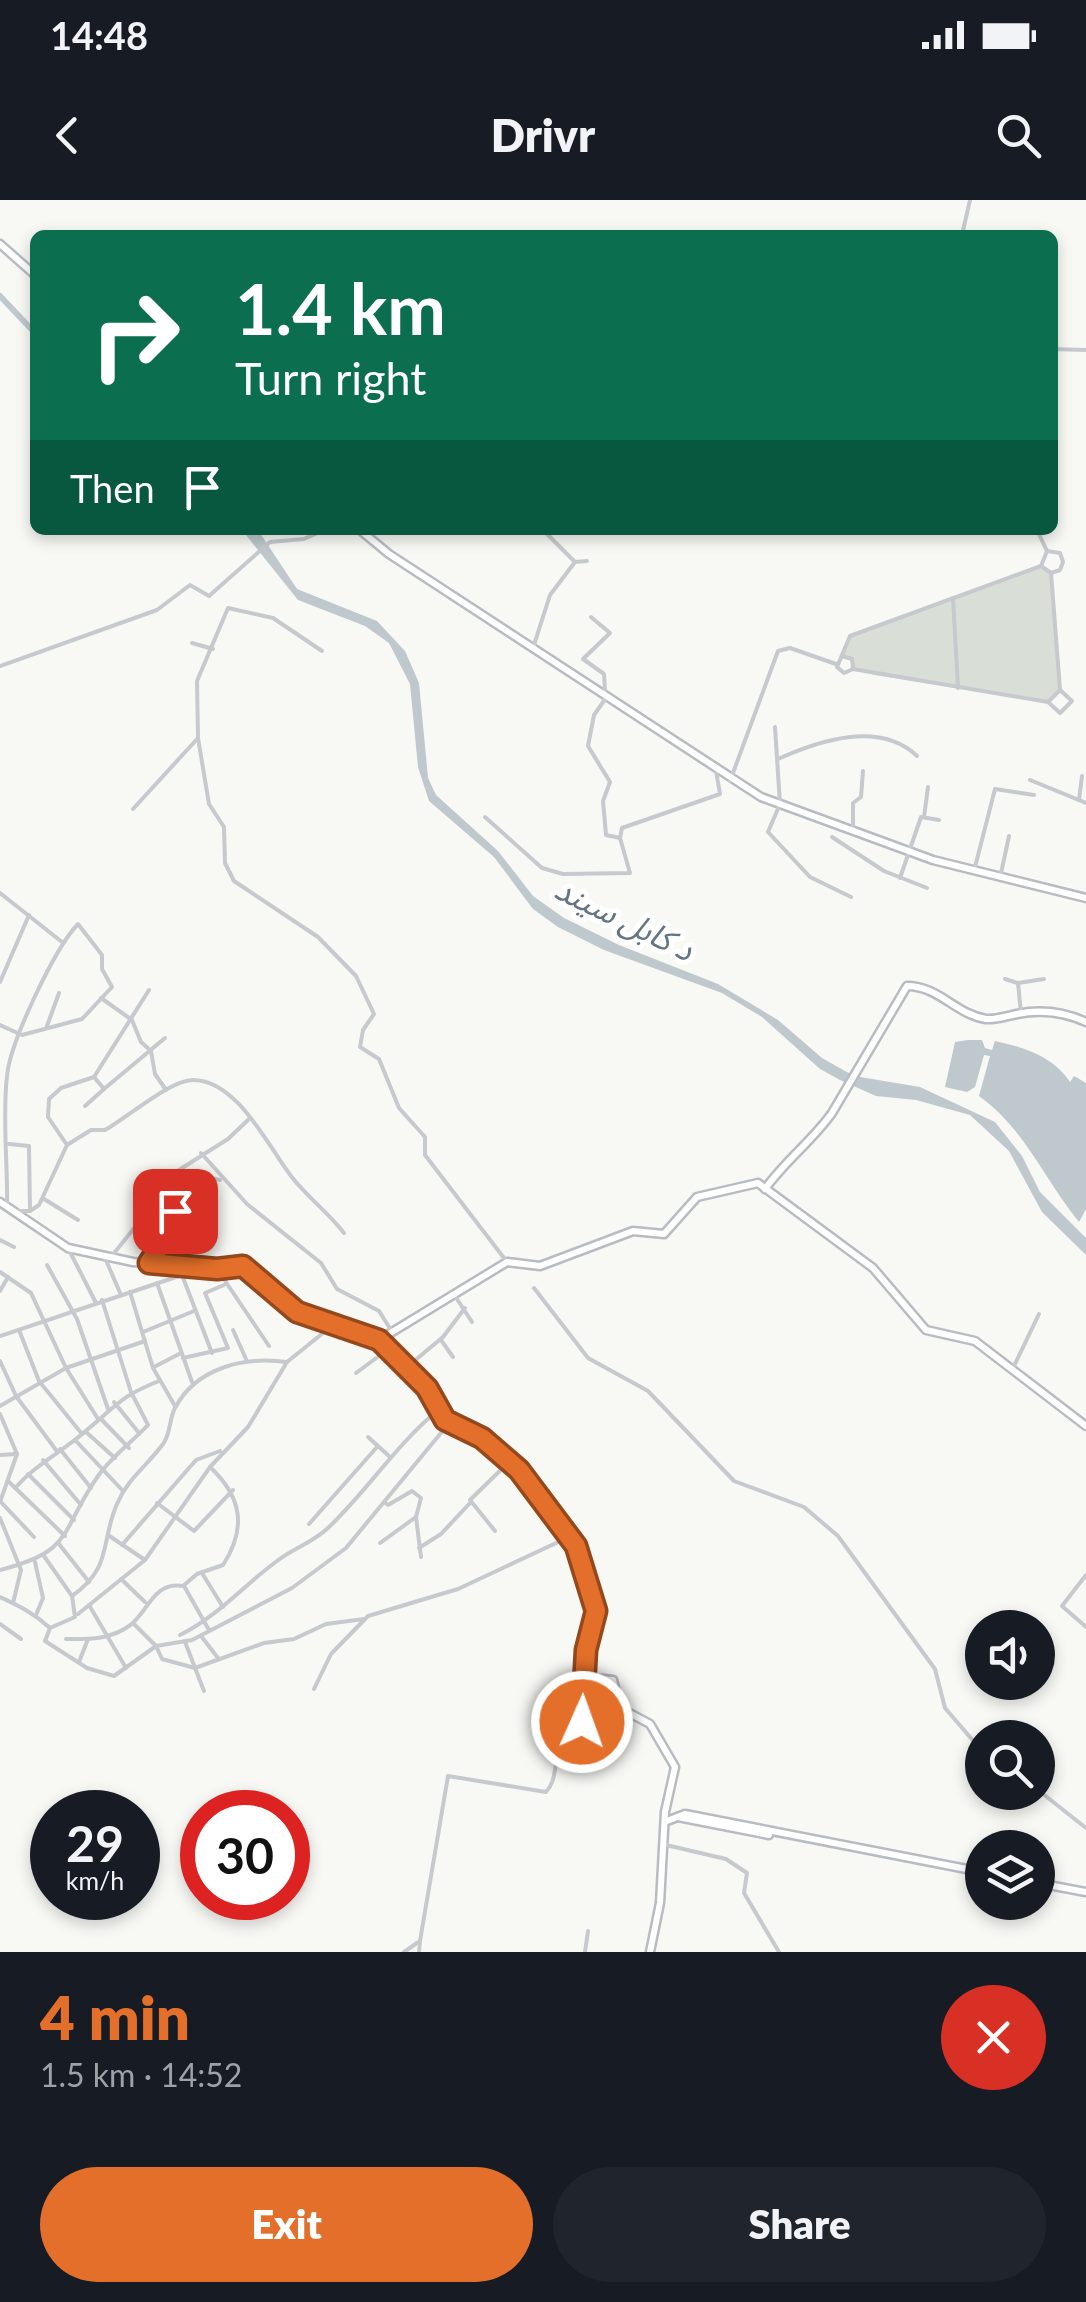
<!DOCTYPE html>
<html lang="en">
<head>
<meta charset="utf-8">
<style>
	body { margin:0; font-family:Lato,"Noto Sans Arabic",sans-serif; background:#20242c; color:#f1f3f6; height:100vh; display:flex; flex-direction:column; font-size:38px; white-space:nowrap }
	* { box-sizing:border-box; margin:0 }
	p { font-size:32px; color:#9ea1a6 }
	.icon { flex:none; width:55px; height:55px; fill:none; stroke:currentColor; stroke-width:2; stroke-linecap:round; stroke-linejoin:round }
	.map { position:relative; height:1752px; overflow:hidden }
	.sheet { display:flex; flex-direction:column; background:#171b24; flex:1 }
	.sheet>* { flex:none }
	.banner { position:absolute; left:30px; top:30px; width:1028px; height:305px; border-radius:15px; box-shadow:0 5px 15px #0003; background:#0b6e4f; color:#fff; overflow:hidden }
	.fabs { position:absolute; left:965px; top:1410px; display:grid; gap:20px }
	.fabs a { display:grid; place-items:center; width:90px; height:90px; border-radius:50%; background:#171b24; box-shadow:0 5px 15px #0003; font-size:50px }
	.speed { position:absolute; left:30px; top:1590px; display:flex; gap:20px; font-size:50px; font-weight:700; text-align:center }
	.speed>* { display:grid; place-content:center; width:130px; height:130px; border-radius:50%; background:#171b24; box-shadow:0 5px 15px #0003; line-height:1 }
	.speed small { font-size:25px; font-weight:400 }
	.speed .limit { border:15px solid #d22; background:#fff; color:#111 }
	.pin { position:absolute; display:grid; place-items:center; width:85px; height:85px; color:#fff; margin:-42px; border-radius:20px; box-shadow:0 5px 15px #0006 }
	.me { position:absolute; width:110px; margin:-55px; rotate:2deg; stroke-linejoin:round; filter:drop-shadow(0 0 8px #0008) }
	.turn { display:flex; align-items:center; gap:35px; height:210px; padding:0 40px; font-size:45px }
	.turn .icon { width:130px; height:130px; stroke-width:2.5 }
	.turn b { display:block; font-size:70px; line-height:85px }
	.then { display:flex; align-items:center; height:95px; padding:0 40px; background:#0003; gap:20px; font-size:38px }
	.round { display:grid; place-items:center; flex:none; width:105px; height:105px; border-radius:52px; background:#20242c }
	.headline { display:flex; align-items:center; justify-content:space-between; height:170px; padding:0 40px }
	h1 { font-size:60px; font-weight:800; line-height:75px; color:#e36f2a }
	.action { display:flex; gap:20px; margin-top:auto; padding:20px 40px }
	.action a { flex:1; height:115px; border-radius:60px; background:#e36f2a; color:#fff; font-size:40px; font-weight:800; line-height:115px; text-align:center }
	.action a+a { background:#20242c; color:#f1f3f6 }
	.status { display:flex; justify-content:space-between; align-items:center; height:70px; padding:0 50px; background:#171b24; direction:ltr }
	.status svg { height:28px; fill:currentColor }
	header { display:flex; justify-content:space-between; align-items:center; height:130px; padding:0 40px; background:#171b24; font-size:45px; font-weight:800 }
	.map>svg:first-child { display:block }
</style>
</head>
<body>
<div class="status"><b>14:48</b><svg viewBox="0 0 49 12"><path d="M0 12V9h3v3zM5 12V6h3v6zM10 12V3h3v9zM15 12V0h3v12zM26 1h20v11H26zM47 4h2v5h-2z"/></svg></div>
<header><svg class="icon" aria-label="back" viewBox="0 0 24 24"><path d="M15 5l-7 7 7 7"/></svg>Drivr<svg class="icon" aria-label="search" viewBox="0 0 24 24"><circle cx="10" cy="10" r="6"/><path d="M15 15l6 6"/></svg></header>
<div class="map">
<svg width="1086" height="1752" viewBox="0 0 1086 1752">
	<rect width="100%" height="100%" fill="#f8f8f5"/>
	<!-- green -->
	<path fill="#d9dfd6" d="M1041 366 1051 373 1060 490 1048 502 874 475 853 469 854 462 842 456 850 436Z"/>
	<!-- water -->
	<g fill="#bec8cd">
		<path d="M242 330H258L297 389 377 421 405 451 419 483 428 578 436 595 498 651 533 696 564 718 619 745 718 784 778 820 822 858 854 876 920 887 995 922 1022 956 1040 992 1086 1038V1055L1042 1012 1009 951 970 915 916 900 876 896 840 880 820 869 762 817 722 793 604 750 558 727 533 709 494 657 429 601 418 567 410 484 389 443 365 426 298 400Z"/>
		<path d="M968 840H982L985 848 992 850 995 841C1023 847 1053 856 1070 882L1074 876 1086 883V1009L1079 1022C1044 979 1025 929 979 896L990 856 984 855 975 887 967 892 945 887 955 842Z"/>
	</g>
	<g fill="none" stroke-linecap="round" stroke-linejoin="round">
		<!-- river -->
		<path stroke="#bec8cd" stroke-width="6" d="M0 96 35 133"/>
		<defs>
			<g id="secondary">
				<path d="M0 44 35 75"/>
				<path d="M360 330 389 354 761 597 933 660 1086 698"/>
				<path d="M765 989C786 960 812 941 832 913L907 786C939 786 955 814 986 819 996 820 1007 816 1017 814 1041 809 1064 812 1086 822"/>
				<path d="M0 1002 68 1048 133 1062 217 1069 243 1066 297 1112 379 1140 427 1189 445 1219 482 1238 519 1270 576 1346 596 1411 584 1477 613 1480 620 1508 650 1524 675 1567 665 1612 660 1703 650 1752"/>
				<path d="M379 1140 507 1062 540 1066 633 1031 664 1034 697 997 758 983 873 1068 926 1130 975 1141 1086 1226"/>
				<path d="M678 1617 769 1635"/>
				<path d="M667 1621 685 1614 982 1672"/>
				<path d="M1038 1683 1086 1692"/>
			</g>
		</defs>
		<!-- secondary casing -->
		<use href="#secondary" stroke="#b8bcc2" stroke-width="11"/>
		<!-- street -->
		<g stroke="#c6c9cd" stroke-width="4">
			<path d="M962 35 970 0"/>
			<path d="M1052 149 1086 150"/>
			<path d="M543 330 575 362"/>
			<path d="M1037 330 1047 351"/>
			<path d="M1047 351 1060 353 1063 362 1060 370 1051 373"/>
			<path d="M1041 366 850 436 837 467 844 473 853 469 1048 502 1060 513 1072 501 1060 490"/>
			<path d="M1041 366 1051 373 1060 490"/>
			<path d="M1041 366 1047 351"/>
			<path d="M953 398 958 488"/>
			<path d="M591 417 610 433 583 459 604 474 605 492"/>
			<path d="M192 443 213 449"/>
			<path d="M533 448 550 395 575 362 587 361"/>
			<path d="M842 456 852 459 853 468"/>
			<path d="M0 466 157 410 190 385 209 396 270 342 304 339 324 330"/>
			<path d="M606 498 594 515 588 546 610 582 603 601 606 635 620 638"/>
			<path d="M1048 502 1060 490"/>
			<path d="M775 527 780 604 768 632 810 677 851 697"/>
			<path d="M198 538 209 604 224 627 225 663 234 681 318 737 356 776 374 814 363 830 360 847 379 859 399 908 425 937V955L507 1062"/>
			<path d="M778 559C818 541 879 520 917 556"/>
			<path d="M1030 580 1086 603"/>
			<path d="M730 581 778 451 790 448 836 464"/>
			<path d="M1079 600 1082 576"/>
			<path d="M133 609 198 538 197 481 228 408 273 418 322 451"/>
			<path d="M485 617 542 668 563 674 630 673 620 638"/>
			<path d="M924 617 928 587"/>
			<path d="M853 630V603L861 597 863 571"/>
			<path d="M832 637 884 671 927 688"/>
			<path d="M620 638 622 628 720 594 716 571"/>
			<path d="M974 671 995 589 1034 595"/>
			<path d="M900 678 921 617 939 620"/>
			<path d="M1000 678 1009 636"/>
			<path d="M0 693 62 742"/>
			<path d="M1005 779 1018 783"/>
			<path d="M0 782 29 715"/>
			<path d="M101 798 132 820 141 842 151 851 155 874 166 890"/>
			<path d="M1021 813 1018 783 1044 779"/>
			<path d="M0 825 22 835 82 819 112 787 102 769V755L78 724C55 748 10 842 7 876 2 918 8 964 7 1007"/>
			<path d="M47 826 59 793"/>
			<path d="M94 877 149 790"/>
			<path d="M104 889 165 838"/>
			<path d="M9 944 29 946 30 1011"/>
			<path d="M67 945 91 930H105C127 918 170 880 193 880 237 880 268 946 291 976 306 996 328 1012 344 1033"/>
			<path d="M201 953 247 1004 321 1063 337 1089 379 1111 391 1130"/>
			<path d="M44 999 78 1020"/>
			<path d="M15 1011H30L39 1005 67 945 48 917 49 899 61 888 94 877 104 889 85 906"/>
			<path d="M144 1016 202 976 220 980"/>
			<path d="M0 1040 14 1047"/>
			<path d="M68 1048 95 1101"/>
			<path d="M111 1057 143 1017 147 1000 171 975 228 939 249 919"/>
			<path d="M105 1058 121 1095"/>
			<path d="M149 1063 169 1034 175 1007 169 997"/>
			<path d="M47 1065 77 1119 108 1209"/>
			<path d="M179 1066 180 1039"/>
			<path d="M217 1069 269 1146"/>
			<path d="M0 1072 31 1093 66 1168 98 1219"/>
			<path d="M182 1075 212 1153"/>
			<path d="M157 1083 192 1182"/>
			<path d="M534 1088 588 1158 648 1191 734 1281 804 1307 838 1336 935 1469 945 1508 982 1551"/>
			<path d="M0 1091 8 1077"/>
			<path d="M130 1092 153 1168 175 1206"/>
			<path d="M453 1093 472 1122"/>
			<path d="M19 1130 39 1181 82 1234"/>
			<path d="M233 1130 246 1159"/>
			<path d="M143 1132 194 1111"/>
			<path d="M0 1136 182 1075 187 1069"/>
			<path d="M441 1140 453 1157"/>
			<path d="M183 1158 228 1148 205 1093 224 1085"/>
			<path d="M0 1161 16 1196 56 1250"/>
			<path d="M154 1167 181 1153"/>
			<path d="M407 1167 443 1137 465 1108"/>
			<path d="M1013 1168 1039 1114"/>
			<path d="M356 1173 387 1150"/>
			<path d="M114 1202 139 1233"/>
			<path d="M0 1206 66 1168 145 1141"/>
			<path d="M0 1214 17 1254 0 1302"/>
			<path d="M101 1219 129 1248"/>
			<path d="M86 1232 115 1258"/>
			<path d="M368 1237 389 1256"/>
			<path d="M75 1240 123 1291"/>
			<path d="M60 1249 91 1288"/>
			<path d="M0 1255 17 1254"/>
			<path d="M43 1260 81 1305"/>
			<path d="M28 1274 74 1320"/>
			<path d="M8 1281 65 1336"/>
			<path d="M15 1288C37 1263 64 1251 88 1229 117 1205 121 1196 159 1181"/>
			<path d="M0 1301 34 1337"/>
			<path d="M384 1302 388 1305 412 1291 421 1298 416 1317 421 1357"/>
			<path d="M157 1303 194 1331 233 1290"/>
			<path d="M0 1318 21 1370 13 1403"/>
			<path d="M309 1324 377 1247"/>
			<path d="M495 1331 470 1300 510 1261"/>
			<path d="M108 1335 145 1360"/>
			<path d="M380 1343 416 1317"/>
			<path d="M59 1344 89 1382"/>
			<path d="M122 1345 196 1260 220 1251"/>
			<path d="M419 1348 441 1334 470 1303"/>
			<path d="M44 1356 72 1396"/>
			<path d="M35 1362 43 1398 36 1415"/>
			<path d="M0 1370C75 1351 59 1332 98 1276 111 1257 132 1242 148 1225L131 1192 102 1100"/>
			<path d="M202 1373 223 1407"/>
			<path d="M1086 1375 1062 1406 1086 1427"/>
			<path d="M121 1379 145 1402"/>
			<path d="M184 1386 209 1430"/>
			<path d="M0 1397C19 1406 34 1413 50 1428L45 1441 87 1468 114 1476 156 1446 192 1440 292 1388 346 1348 450 1222"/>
			<path d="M89 1405 126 1468"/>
			<path d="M78 1414 145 1360 210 1267 248 1227 287 1162"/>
			<path d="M133 1423 156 1446 162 1459 195 1468 264 1443 294 1439 326 1424 364 1419"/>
			<path d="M0 1424 21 1439"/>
			<path d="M50 1428 75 1417 72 1396C113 1367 100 1343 117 1304 128 1278 147 1266 163 1244 171 1233 169 1219 175 1208 196 1168 244 1156 287 1162L333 1125"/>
			<path d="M180 1435C217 1417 244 1385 277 1361 294 1348 312 1343 328 1328 367 1291 396 1245 437 1211"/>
			<path d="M201 1436 218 1458"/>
			<path d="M66 1439C89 1439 109 1440 129 1426 148 1413 153 1381 183 1386L197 1374 223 1365C247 1328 242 1297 210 1267"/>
			<path d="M185 1442 204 1491"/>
			<path d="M79 1462 88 1439"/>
			<path d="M314 1489 331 1454 368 1416 458 1389 569 1337"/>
			<path d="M1038 1590 1086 1628"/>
			<path d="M666 1645 726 1659 747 1673 744 1693 779 1752"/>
			<path d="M404 1752 420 1741 448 1576 546 1592C557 1580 553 1567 559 1554 579 1516 583 1526 586 1479"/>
			<path d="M419 1752 420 1741"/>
			<path d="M585 1752 588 1731"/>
		</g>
		<!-- secondary -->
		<use href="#secondary" stroke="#fff" stroke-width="6"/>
	</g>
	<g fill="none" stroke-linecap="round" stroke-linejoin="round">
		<defs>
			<path id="route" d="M175 1011 168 1034 149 1063 217 1069 243 1066 297 1112 379 1140 427 1188 445 1220 482 1238 519 1270 576 1346 596 1411 586 1450 582 1522"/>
		</defs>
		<!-- route casing -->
		<use href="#route" stroke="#94481b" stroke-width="25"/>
		<!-- route -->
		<use href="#route" stroke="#e36f2a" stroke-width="18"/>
	</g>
	<g text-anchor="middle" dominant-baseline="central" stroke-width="10" stroke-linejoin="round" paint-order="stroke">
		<!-- water labels -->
		<g font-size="32" font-style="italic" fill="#637582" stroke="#fff">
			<text transform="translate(625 718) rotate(26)">د کابل سيند</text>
		</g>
	</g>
</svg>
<div class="fabs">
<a><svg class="icon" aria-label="sound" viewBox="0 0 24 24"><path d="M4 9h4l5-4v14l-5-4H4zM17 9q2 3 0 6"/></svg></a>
<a><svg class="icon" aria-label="search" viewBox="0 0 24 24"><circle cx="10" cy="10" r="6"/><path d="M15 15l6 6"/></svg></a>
<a><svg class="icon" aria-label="layers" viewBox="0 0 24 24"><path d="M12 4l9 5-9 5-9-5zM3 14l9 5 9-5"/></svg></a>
</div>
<div class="speed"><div>29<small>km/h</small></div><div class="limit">30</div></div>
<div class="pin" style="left:175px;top:1011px;background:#d93025"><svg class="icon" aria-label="arrive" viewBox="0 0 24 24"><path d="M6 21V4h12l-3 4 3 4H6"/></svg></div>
<svg class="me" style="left:582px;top:1522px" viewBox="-20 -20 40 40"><circle r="17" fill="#e36f2a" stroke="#fff" stroke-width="3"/><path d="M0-11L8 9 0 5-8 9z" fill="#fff"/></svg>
<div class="banner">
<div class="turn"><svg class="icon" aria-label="right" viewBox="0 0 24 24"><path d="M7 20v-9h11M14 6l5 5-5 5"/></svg><div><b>1.4 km</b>Turn right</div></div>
<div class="then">Then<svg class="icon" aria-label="arrive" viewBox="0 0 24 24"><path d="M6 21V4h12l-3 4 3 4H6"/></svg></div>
</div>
</div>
<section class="sheet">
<div class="headline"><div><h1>4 min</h1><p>1.5 km · 14:52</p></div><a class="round" style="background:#d93025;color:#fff"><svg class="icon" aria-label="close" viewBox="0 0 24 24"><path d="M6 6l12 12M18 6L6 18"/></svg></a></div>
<div class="action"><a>Exit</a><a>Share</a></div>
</section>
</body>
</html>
